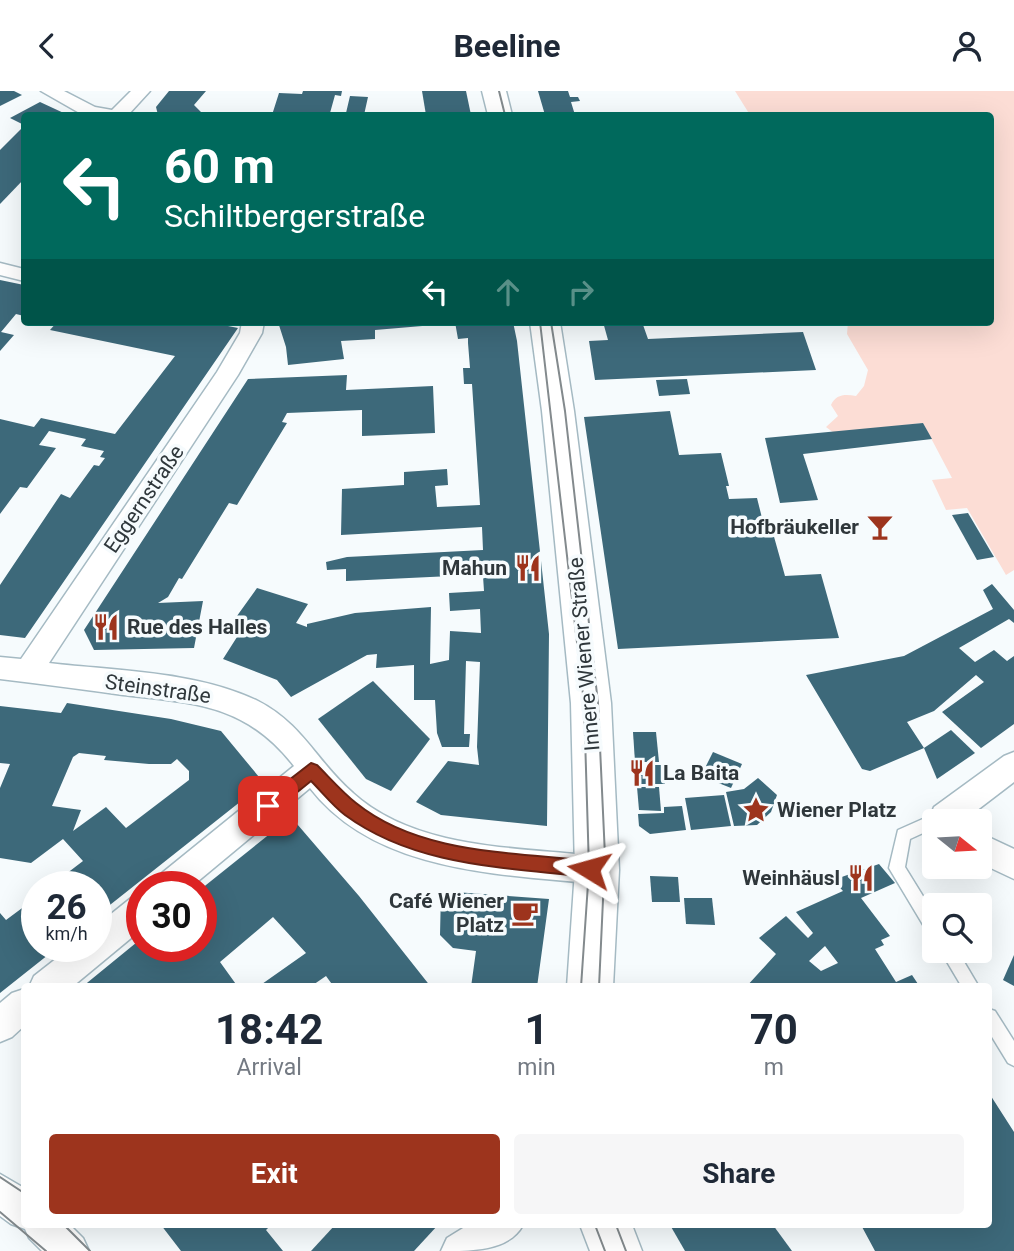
<!DOCTYPE html>
<html lang="en">
<head>
<meta charset="utf-8">
<style>
	body { margin:0; font-family:Roboto,sans-serif; background:#f6f6f7; color:#1f2937; height:100vh; display:flex; flex-direction:column; font-size:26px; white-space:nowrap }
	* { box-sizing:border-box; margin:0 }
	p { font-size:23px; color:#747a83 }
	.icon { flex:none; width:38px; height:38px; fill:none; stroke:currentColor; stroke-width:2; stroke-linecap:round; stroke-linejoin:round }
	.map { position:relative; flex:1; overflow:hidden }
	.panel { position:absolute; left:21px; top:892px; width:971px; height:245px; display:flex; flex-direction:column; background:#fff; border-radius:7px; box-shadow:0 7px 28px #0002 }
	.panel>* { flex:none }
	.banner { position:absolute; left:21px; top:21px; width:973px; height:214px; border-radius:7px; box-shadow:0 7px 28px #0002; background:#00695c; color:#fff; overflow:hidden }
	.needle { width:46px; rotate:108deg }
	.tools { position:absolute; left:922px; top:718px; display:grid; gap:14px }
	.tools a { display:grid; place-items:center; width:70px; height:70px; border-radius:7px; background:#fff; box-shadow:0 7px 28px #0002; font-size:35px }
	.speed { position:absolute; left:21px; top:780px; display:flex; gap:14px; font-size:35px; font-weight:700; text-align:center }
	.speed>* { display:grid; place-content:center; width:91px; height:91px; border-radius:50%; background:#fff; box-shadow:0 7px 28px #0002; line-height:1 }
	.speed small { font-size:18px; font-weight:400 }
	.speed .limit { border:10px solid #d22; background:#fff; color:#111 }
	.pin { position:absolute; display:grid; place-items:center; width:60px; height:60px; color:#fff; margin:-30px; border-radius:14px; box-shadow:0 4px 10px #0006 }
	.me { position:absolute; width:77px; margin:-38px; rotate:278deg; stroke-linejoin:round; filter:drop-shadow(0 0 5px #0008) }
	.turn { display:flex; align-items:center; gap:24px; height:147px; padding:0 28px; font-size:32px }
	.turn .icon { width:91px; height:91px; stroke-width:2.5 }
	.turn b { display:block; font-size:49px; line-height:60px }
	.lanes { display:flex; align-items:center; height:66px; padding:0 28px; background:#0003; justify-content:center; gap:35px; direction:ltr }
	.lanes .off { opacity:.35 }
	.eta { display:flex; justify-content:space-evenly; align-items:center; height:119px; text-align:center }
	.eta b { font-size:42px; font-weight:700; line-height:49px }
	.primary-button { display:flex; gap:14px; margin-top:auto; padding:14px 28px }
	.primary-button a { flex:1; height:80px; border-radius:7px; background:#9d341d; color:#fff; font-size:28px; font-weight:700; line-height:80px; text-align:center }
	.primary-button a+a { background:#f6f6f7; color:#1f2937 }
	header { display:flex; justify-content:space-between; align-items:center; height:91px; padding:0 28px; background:#fff; font-size:32px; font-weight:700 }
	.map>svg:first-child { display:block }
</style>
</head>
<body>
<header><svg class="icon" aria-label="back" viewBox="0 0 24 24"><path d="M15 5l-7 7 7 7"/></svg>Beeline<svg class="icon" aria-label="person" viewBox="0 0 24 24"><circle cx="12" cy="8" r="4"/><path d="M4 21q1-7 8-7t8 7"/></svg></header>
<div class="map">
<svg width="1014" height="1160" viewBox="0 0 1014 1160">
	<rect width="100%" height="100%" fill="#f6fbfd"/>
	<!-- green -->
	<path fill="#fcddd5" d="M735 0H1014V479L1006 484 967 417 946 419 932 389 952 387 923 332 834 342 826 336 838 325 831 314C836 303 845 303 856 305L864 295 868 279 847 243 848 231H990V24H750Z"/>
	<!-- building -->
	<g fill="#3d697a" fill-rule="evenodd">
		<path d="M0 0H14L22 4 0 15Z"/>
		<path d="M169 0H206L194 14 204 24H158L156 16Z"/>
		<path d="M303 0H342L341 5 335 4 330 22H346L350 5 368 6 364 24H272L279 2 302 3Z"/>
		<path d="M422 0H466L471 24H426Z"/>
		<path d="M538 0H568L570 6H578L580 10 571 11 575 24H545Z"/>
		<path d="M40 11 68 24H24V34L10 27Z"/>
		<path d="M24 35V88L0 113V59Z"/>
		<path d="M0 189 24 194V225L16 223 1 241 14 244 0 260Z"/>
		<path d="M57 231H208L238 237 25 547 0 544V494L61 403 70 407 94 374 99 375 105 367 100 366 104 360 81 355 86 348 49 340 39 354 56 357 27 397 20 396 0 423V328L34 336 41 327 115 343 175 265 50 239Z"/>
		<path d="M278 231H446V233L375 239V248L341 250 344 268 288 274 286 256Z"/>
		<path d="M455 231H513L517 250 549 543 547 735 441 724 416 711 448 670 479 674 477 656 480 571 466 570 464 643H470L469 656H442L437 642 435 609H414V574L376 577 377 563 367 564 291 606 277 589 223 568 237 546 224 543 257 497 308 513 296 532 307 536V533L355 522 431 516 430 573 449 569 450 540 481 542 480 518 450 520 449 502 484 500 483 485H478L477 473 450 475 451 485 346 490V478L327 479 326 471 347 466 483 459 482 436 341 444 342 398 404 394V381L447 378 448 394 435 395 437 416 480 414 472 293H464L463 277H470L468 252V247L458 248Z"/>
		<path d="M603 231H642L648 248 803 241 816 279 595 289 589 250 608 249Z"/>
		<path d="M347 284 346 299 433 295 435 342 362 345V319L287 322 282 331 287 332 237 414 229 412 182 488 179 487 168 506 158 512 203 510 194 557 94 559 84 539 248 288Z"/>
		<path d="M687 288 690 303 659 305 656 289Z"/>
		<path d="M670 320 679 364 721 362 729 395H726L729 408 757 407 764 435H771L785 485 821 483 839 547 618 558 584 326Z"/>
		<path d="M923 332 932 348 803 363 818 409 780 412 765 347Z"/>
		<path d="M968 422 994 466 977 469 952 424Z"/>
		<path d="M992 493 1014 519V532L1009 528 959 557 975 571 994 559 1007 570 1014 565V633L981 657 942 621 984 591 976 584 934 620 907 631 924 657 870 680 862 678 806 584 904 565 993 518 983 499Z"/>
		<path d="M373 590 430 648 391 700 366 688 318 628Z"/>
		<path d="M67 612 171 628 221 640 264 692 96 825V796H49L83 770 63 748 31 772 0 767V697L10 673 0 672V615L61 622ZM79 662 106 665 104 669 149 673H171L177 668 189 680V689L126 737 106 716 73 740 81 719 52 715 73 666Z"/>
		<path d="M951 639 975 662 937 688 924 657Z"/>
		<path d="M633 641H656L659 671H635Z"/>
		<path d="M713 661 742 673 731 697 701 685Z"/>
		<path d="M635 674H663L665 693H637Z"/>
		<path d="M758 687 777 704 771 721 757 734 734 735 726 701 744 698Z"/>
		<path d="M637 696H659L661 720 639 719Z"/>
		<path d="M724 704 731 735 691 739 685 707Z"/>
		<path d="M682 715 686 739 650 743 639 735 638 723 664 722V716Z"/>
		<path d="M291 726 359 805 431 896H334L326 885 310 896H265L262 893 306 862 273 826 220 871 238 896H82L142 847V856H201V798Z"/>
		<path d="M879 773 895 792 861 807 890 845 881 849 884 854 875 858 896 891 912 884 920 896H746L776 863 759 847 786 825 808 847 813 842 796 821 843 800 833 789ZM825 855 838 872 821 880 809 870Z"/>
		<path d="M650 785 678 786 680 811H652Z"/>
		<path d="M441 800 549 808 537 896H471L476 860 453 857 440 844Z"/>
		<path d="M37 806V856H58L0 902V822L6 829Z"/>
		<path d="M684 807H712L715 834 686 833Z"/>
		<path d="M1014 864V895L1003 889Z"/>
		<path d="M989 1002 1014 1041V1160H875L861 1134H989Z"/>
		<path d="M161 1134H271L266 1139 283 1160H181Z"/>
		<path d="M335 1134H438L414 1160H311Z"/>
		<path d="M670 1134H773L792 1160H685Z"/>
	</g>
	<g fill="none" stroke-linecap="round" stroke-linejoin="round">
		<defs>
			<g id="service">
				<path d="M934 723 939 725 942 730H934V737L910 748 905 776 934 823V845L928 842 889 777 898 739Z"/>
				<path d="M940 859H957L979 896H962Z"/>
				<path d="M989 918 995 920 1014 950V975L1008 972 989 941Z"/>
			</g>
			<g id="minor">
				<path d="M41 0H64L95 16 112 19 131 0H150L128 24H83Z"/>
				<path d="M0 172 24 178V190L0 184Z"/>
				<path d="M242 231H264L262 242 238 284 49 572C116 580 196 580 258 610 303 633 317 671 353 702 416 759 517 756 597 765L608 769 613 779 608 789 597 793C500 783 376 782 310 697L191 796H152L157 786 294 675C246 613 194 612 123 604 82 598 41 593 0 588V566L21 568 217 281 240 242Z"/>
				<path d="M1014 661V691L963 730H934V736L930 726 934 716 1004 665Z"/>
				<path d="M980 742 1014 758V788L980 772Z"/>
				<path d="M142 803V838L72 896H29L34 885 71 856H96V835L131 807Z"/>
				<path d="M24 898V935L12 946 0 951V912L12 902Z"/>
				<path d="M0 1083 24 1097V1134H70L83 1147 89 1160H42L29 1147 25 1138 11 1133 0 1125Z"/>
				<path d="M468 1134H523C509 1160 472 1160 441 1160L447 1147Z"/>
			</g>
			<g id="secondary">
				<path d="M482 0H506L512 24H488Z"/>
				<path d="M530 231H560L574 320 611 612 619 779 613 896H567L575 779 571 612 542 320Z"/>
				<path d="M580 1134H632L642 1160H590Z"/>
			</g>
		</defs>
		<!-- service casing -->
		<use href="#service" stroke="#a5bac3" stroke-width="3"/>
		<!-- minor casing -->
		<use href="#minor" stroke="#a5bac3" stroke-width="3"/>
		<!-- secondary casing -->
		<use href="#secondary" stroke="#a5bac3" stroke-width="3"/>
		<!-- service -->
		<use href="#service" fill="#fff" fill-rule="evenodd"/>
		<!-- minor -->
		<use href="#minor" fill="#fff" fill-rule="evenodd"/>
		<!-- secondary -->
		<use href="#secondary" fill="#fff" fill-rule="evenodd"/>
		<!-- tram -->
		<g stroke="#838a8d" stroke-width="2">
			<path d="M499 0 505 24"/>
			<path d="M540 231 584 612 589 778 581 896"/>
			<path d="M551 231 565 320 598 612 605 765 599 896"/>
			<path d="M0 1086 24 1102"/>
			<path d="M0 1121 46 1160"/>
			<path d="M64 1134 90 1160"/>
			<path d="M595 1134 605 1160"/>
			<path d="M616 1134 626 1160"/>
		</g>
	</g>
	<!-- route -->
	<path fill="#9d341d" stroke="#662213" stroke-width="2" d="M311 672 317 674C330 687 342 701 356 712 419 763 511 761 589 770L595 772 598 778 595 784 589 786C505 776 416 776 345 724 333 715 322 701 311 690L274 720 268 723 262 720 259 715 262 710Z"/>
	<!-- icons -->
	<defs>
		<symbol id="bar-bare" viewBox="-9 -9 18 18"><path d="M-6-5H6L.8 .8V4.5H3.5V6h-7V4.5H-.8V.8Z" fill="#9d341d" stroke="#f6fbfd" stroke-width="2.5" paint-order="stroke"/></symbol>
		<symbol id="restaurant-bare" viewBox="-9 -9 18 18"><path d="M-5-6h1v4h1v-4h1v4h1v-4h1v5L-1.5 .5V6h-2V.5L-5-1ZM5-6V6H3V1.5H1.5Q1.5-4 5-6Z" fill="#9d341d" stroke="#f6fbfd" stroke-width="2.5" paint-order="stroke"/></symbol>
		<symbol id="sight-bare" viewBox="-9 -9 18 18"><path d="M0-6L1.8-2.2L6-1.7L2.9 1.2L3.7 5.4L0 3.3L-3.7 5.4L-2.9 1.2L-6-1.7L-1.8-2.2Z" fill="#9d341d" stroke="#f6fbfd" stroke-width="2.5" paint-order="stroke"/></symbol>
		<symbol id="cafe-bare" viewBox="-9 -9 18 18"><path d="M-5.5-4.5H6V0H3Q3 3.5 0 3.5H-2.5Q-5.5 3.5-5.5 0ZM3-3.2v2h1.7v-2ZM-6 4.5H4V6H-6Z" fill="#9d341d" stroke="#f6fbfd" stroke-width="2.5" paint-order="stroke"/></symbol>
	</defs>
	<g fill-rule="evenodd">
		<use href="#bar-bare" x="861" y="417" width="38" height="38"/>
		<use href="#restaurant-bare" x="509" y="458" width="38" height="38"/>
		<use href="#restaurant-bare" x="87" y="517" width="38" height="38"/>
		<use href="#restaurant-bare" x="623" y="663" width="38" height="38"/>
		<use href="#sight-bare" x="737" y="700" width="38" height="38"/>
		<use href="#restaurant-bare" x="842" y="768" width="38" height="38"/>
		<use href="#cafe-bare" x="506" y="803" width="38" height="38"/>
	</g>
	<g text-anchor="middle" dominant-baseline="central" stroke-width="7" stroke-linejoin="round" paint-order="stroke">
		<!-- street labels -->
		<g font-size="21" fill="#2f373b" stroke="#f6fbfd">
			<text transform="translate(144 408) rotate(-56)">Eggernstraße</text>
			<text transform="translate(584 563) rotate(-95)">Innere Wiener Straße</text>
			<text transform="translate(158 598) rotate(8)">Steinstraße</text>
		</g>
		<!-- poi labels -->
		<g font-size="21" font-weight="bold" fill="#2f373b" stroke="#f6fbfd" text-anchor="end">
			<text x="859" y="436">Hofbräukeller</text>
			<text x="507" y="477">Mahun</text>
			<text x="127" y="536" text-anchor="start">Rue des Halles</text>
			<text x="663" y="682" text-anchor="start">La Baita</text>
			<text x="777" y="719" text-anchor="start">Wiener Platz</text>
			<text x="840" y="787">Weinhäusl</text>
			<text x="504" y="810">Café Wiener<tspan x="504" dy="24">Platz</tspan></text>
		</g>
	</g>
</svg>
<div class="tools">
<a><svg class="needle" viewBox="-14 -14 28 28"><path d="M0-13l5 13h-10z" fill="#e53935"/><path d="M0 13l5-13h-10z" fill="#747a83"/></svg></a>
<a><svg class="icon" aria-label="search" viewBox="0 0 24 24"><circle cx="10" cy="10" r="6"/><path d="M15 15l6 6"/></svg></a>
</div>
<div class="speed"><div>26<small>km/h</small></div><div class="limit">30</div></div>
<div class="pin" style="left:268px;top:715px;background:#d93025"><svg class="icon" aria-label="arrive" viewBox="0 0 24 24"><path d="M6 21V4h12l-3 4 3 4H6"/></svg></div>
<svg class="me" style="left:589px;top:778px" viewBox="-20 -20 40 40"><path d="M0-17L14 15 0 8-14 15z" fill="#9d341d" stroke="#fff" stroke-width="4"/></svg>
<div class="banner">
<div class="turn"><svg class="icon" aria-label="left" viewBox="0 0 24 24"><path d="M17 20v-9H6M10 6l-5 5 5 5"/></svg><div><b>60 m</b>Schiltbergerstraße</div></div>
<div class="lanes"><svg class="icon" aria-label="left" viewBox="0 0 24 24"><path d="M17 20v-9H6M10 6l-5 5 5 5"/></svg><svg class="icon off" aria-label="ahead" viewBox="0 0 24 24"><path d="M12 20V5M6 11l6-6 6 6"/></svg><svg class="icon off" aria-label="right" viewBox="0 0 24 24"><path d="M7 20v-9h11M14 6l5 5-5 5"/></svg></div>
</div>
<section class="panel">
<div class="eta">
<div><b>18:42</b><p>Arrival</p></div>
<div><b>1</b><p>min</p></div>
<div><b>70</b><p>m</p></div>
</div>
<div class="primary-button"><a>Exit</a><a>Share</a></div>
</section>
</div>
</body>
</html>
